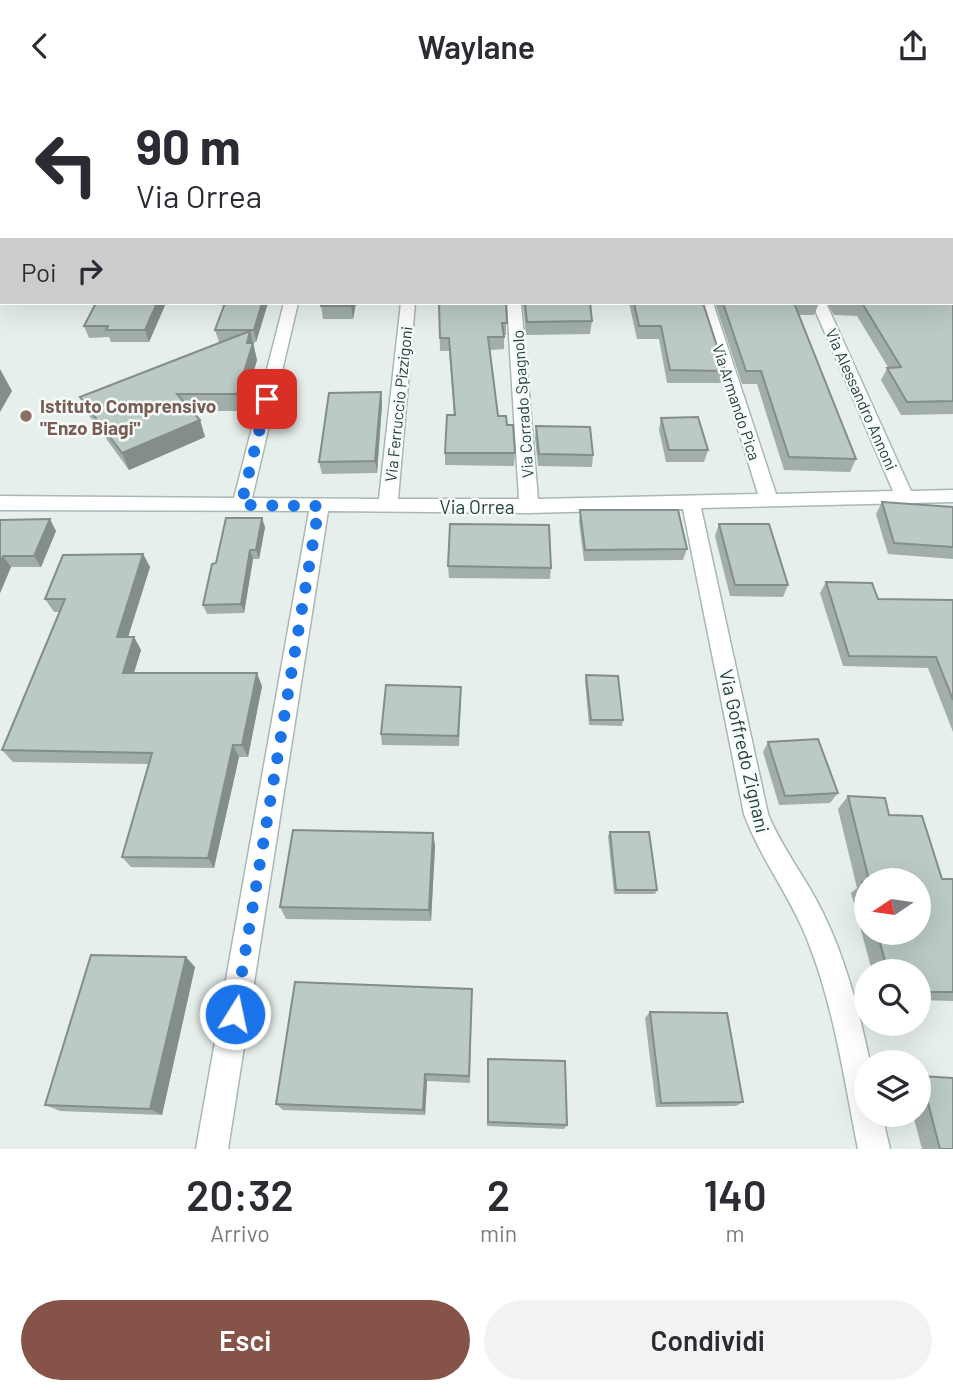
<!DOCTYPE html>
<html lang="it">
<head>
<meta charset="utf-8">
<style>
	body { margin:0; font-family:Barlow,sans-serif; background:#f2f2f3; color:#2b2b33; height:100vh; display:flex; flex-direction:column; font-size:26px; white-space:nowrap }
	* { box-sizing:border-box; margin:0 }
	p { font-size:23px; color:#7c7c81 }
	.icon { flex:none; width:38px; height:38px; fill:none; stroke:currentColor; stroke-width:2; stroke-linecap:round; stroke-linejoin:round }
	.map { position:relative; height:1058px; overflow:hidden }
	.panel { display:flex; flex-direction:column; background:#fff; flex:1 }
	.panel>* { flex:none }
	.top-card { position:absolute; left:0px; top:0px; width:954px; height:214px; box-shadow:0 7px 28px #0002; background:#fff; color:#2b2b33; overflow:hidden }
	.needle { width:46px; rotate:257deg }
	.tools { position:absolute; left:854px; top:777px; display:grid; gap:14px }
	.tools a { display:grid; place-items:center; width:77px; height:77px; border-radius:50%; background:#fff; box-shadow:0 7px 28px #0002; font-size:35px }
	.pin { position:absolute; display:grid; place-items:center; width:60px; height:60px; color:#fff; margin:-30px; border-radius:14px; box-shadow:0 4px 10px #0006 }
	.me { position:absolute; width:77px; margin:-38px; rotate:10deg; stroke-linejoin:round; filter:drop-shadow(0 0 5px #0008) }
	.turn { display:flex; align-items:center; gap:24px; height:147px; padding:0 21px; font-size:32px }
	.turn .icon { width:91px; height:91px; stroke-width:2.5 }
	.turn b { display:block; font-size:49px; line-height:60px }
	.then { display:flex; align-items:center; height:66px; padding:0 21px; background:#0003; gap:14px; font-size:26px }
	.eta { display:flex; justify-content:space-evenly; align-items:center; height:119px; text-align:center }
	.eta b { font-size:42px; font-weight:600; line-height:49px }
	.cta { display:flex; gap:14px; margin-top:auto; padding:14px 21px }
	.cta a { flex:1; height:80px; border-radius:42px; background:#855347; color:#fff; font-size:28px; font-weight:600; line-height:80px; text-align:center }
	.cta a+a { background:#f2f2f3; color:#2b2b33 }
	header { display:flex; justify-content:space-between; align-items:center; height:91px; padding:0 21px; background:#fff; font-size:32px; font-weight:600 }
	.map>svg:first-child { display:block }
</style>
</head>
<body>
<header><svg class="icon" aria-label="back" viewBox="0 0 24 24"><path d="M15 5l-7 7 7 7"/></svg>Waylane<svg class="icon" aria-label="share" viewBox="0 0 24 24"><path d="M12 15V3M7 8l5-5 5 5M5 13v7h14v-7"/></svg></header>
<div class="map">
<svg width="953" height="1058" viewBox="0 0 953 1058">
	<rect width="100%" height="100%" fill="#e6efeb"/>
	<g fill="none" stroke-linecap="round" stroke-linejoin="round">
		<defs>
			<path id="minor" d="M284 212H298L252 407 379 408 401 212H415L398 408H519L507 212H521L538 408 758 403 699 212H713L776 403 893 400 812 212H826L911 400 953 399V411L701 417 768 723C782 758 807 788 823 822 846 869 859 920 870 971H866V1024H882L890 1058H858C844 988 834 915 807 848 790 805 760 767 744 723L683 418 529 422 328 420 228 1058H196L309 420 0 419V405L234 407Z"/>
		</defs>
		<!-- minor casing -->
		<use href="#minor" stroke="#a8b8b2" stroke-width="3"/>
		<!-- minor -->
		<use href="#minor" fill="#fff" fill-rule="evenodd"/>
	</g>
	<!-- wall -->
	<g fill="#a1aea9" fill-rule="evenodd">
		<path d="M712 0H923L922 2H713Z"/>
		<path d="M953 51V323L901 324 881 289 888 276 857 225 834 224 827 212H952Z"/>
		<path d="M96 212H166L149 251H111L109 246 89 247 84 235Z"/>
		<path d="M268 212 256 251H253L257 269 242 320H192L200 329 205 346 129 379 88 323 80 306 223 251H219L215 239Z"/>
		<path d="M322 212H356L353 228H323L321 215Z"/>
		<path d="M430 212H506V244H504V258L490 259 498 325 507 334 515 362 514 375 445 374V362L454 324 449 260H440L439 213H430Z"/>
		<path d="M523 212H590L592 230 590 243 526 244Z"/>
		<path d="M629 212H703L725 280 721 292H667L659 248H637Z"/>
		<path d="M715 212H819L814 224H798L856 368 850 381 784 379 757 293H742Z"/>
		<path d="M381 301 382 313 377 382 322 383 319 371Z"/>
		<path d="M661 327 708 359 704 371H666L659 339Z"/>
		<path d="M536 335 593 364 592 376 538 375 535 347Z"/>
		<path d="M882 411 953 416V468L888 463 876 423Z"/>
		<path d="M580 419 687 458 683 469 584 470 579 431Z"/>
		<path d="M0 429 56 440 41 476H11L0 502Z"/>
		<path d="M719 433 788 494 783 506 730 505 715 445Z"/>
		<path d="M265 436 259 468H253L244 522 207 523 203 514 216 472Z"/>
		<path d="M143 463 150 476 128 546H134L141 559 134 582 262 595 248 666H239L214 777 131 776 122 766 149 673 13 671 2 659 59 521H54L45 508Z"/>
		<path d="M448 475 551 477 550 488 449 487Z"/>
		<path d="M826 491 878 508 953 509V641L928 577 843 575 820 502Z"/>
		<path d="M586 584 623 629 622 635 589 634 585 590Z"/>
		<path d="M461 606 459 655 382 654 381 643Z"/>
		<path d="M768 651 838 702 830 712 779 714 763 661Z"/>
		<path d="M848 705 889 724 942 788H953V910L919 909V880H872L851 802 857 797 838 718ZM866 789H919V842H866Z"/>
		<path d="M610 741 657 799 655 803H614L608 745Z"/>
		<path d="M433 742 435 755 431 830 286 828 280 816Z"/>
		<path d="M195 876 162 1024 60 1020 45 1014Z"/>
		<path d="M472 898 470 992 427 990 425 1024 283 1019 276 1013Z"/>
		<path d="M650 921 743 1011 736 1015 656 1016 645 927Z"/>
		<path d="M488 968 567 1034 564 1038 487 1035Z"/>
		<path d="M921 985 953 1058H922L913 1024H919V986Z"/>
	</g>
	<!-- shaded-wall -->
	<g fill="#838d89">
		<path d="M873 0H923L922 2H860Z"/>
		<path d="M157 212H166L149 251 145 239Z"/>
		<path d="M262 212H268L256 251 254 239Z"/>
		<path d="M352 212H356L353 228 351 215Z"/>
		<path d="M250 240 257 269 242 320 237 303 247 252Z"/>
		<path d="M0 278 12 300 0 321Z"/>
		<path d="M381 301 382 313 377 382 375 370Z"/>
		<path d="M200 329 205 346 129 379 122 362Z"/>
		<path d="M262 427 265 436 259 468 256 459Z"/>
		<path d="M50 428 56 440 41 476 34 465Z"/>
		<path d="M250 459 253 468 244 522 241 513Z"/>
		<path d="M143 463 150 476 124 559 117 546Z"/>
		<path d="M3 465 11 476 0 502V472Z"/>
		<path d="M134 546 141 559 130 594 123 582Z"/>
		<path d="M257 582 262 595 248 666 242 654Z"/>
		<path d="M233 654 239 666 214 777 208 767Z"/>
		<path d="M433 742 435 755 431 830 429 819Z"/>
		<path d="M186 866 195 876 162 1024 150 1018Z"/>
		<path d="M425 983 427 990 425 1024 423 1019Z"/>
	</g>
	<!-- building -->
	<g fill="#bbcac4" stroke="#838d89" stroke-width="2">
		<path d="M298 0H472V2H297Z"/>
		<path d="M739 0H873L861 2H740Z"/>
		<path d="M952 51H953V310L907 311 887 277 901 276 862 212H849H952Z"/>
		<path d="M96 212H157L145 239H106L108 235H84Z"/>
		<path d="M225 212H262L254 239H215Z"/>
		<path d="M322 212H352L351 215H321Z"/>
		<path d="M439 212H506L507 232H502L504 246H488L498 325H506L507 334H513L515 362H445L447 324H455L449 247H440Z"/>
		<path d="M525 212H590L592 230 527 231Z"/>
		<path d="M634 212H703L725 280 670 279 661 235H639Z"/>
		<path d="M723 212H794L856 368 789 366 761 280H746Z"/>
		<path d="M250 240 247 252H253L237 303H177L200 329 122 362 80 306Z"/>
		<path d="M381 301 375 370 319 371 329 302Z"/>
		<path d="M698 326 708 359H669L661 327Z"/>
		<path d="M536 335 590 336 593 364 539 363Z"/>
		<path d="M882 411 953 416V456L894 452Z"/>
		<path d="M580 419H678L687 458 585 459Z"/>
		<path d="M226 427H262L256 459H250L241 513 203 514 212 473 216 472Z"/>
		<path d="M50 428 34 465H3L0 472V429Z"/>
		<path d="M450 433 549 434 551 477 448 475Z"/>
		<path d="M719 433H769L788 494H735Z"/>
		<path d="M143 463 117 546H134L123 582H257L242 654H233L208 767 122 766 152 662 2 659 65 508H45L63 464Z"/>
		<path d="M826 491 872 492 878 508 953 509V609L936 566 849 565Z"/>
		<path d="M586 584 618 585 623 629H591Z"/>
		<path d="M386 594 461 596 458 645 381 643Z"/>
		<path d="M818 648 838 702 785 705 768 651Z"/>
		<path d="M848 705 885 707 889 724 922 725 942 788H953V901H919V880H888L877 842H919V789H869Z"/>
		<path d="M293 739 433 742 429 819 280 816Z"/>
		<path d="M610 741H649L657 799H616Z"/>
		<path d="M862 791H866V805Z"/>
		<path d="M91 864 186 866 150 1018 45 1014Z"/>
		<path d="M295 891 472 898 469 985 425 983 423 1019 276 1013Z"/>
		<path d="M650 921 727 922 743 1011 661 1012Z"/>
		<path d="M488 968 565 970 567 1034 488 1031Z"/>
		<path d="M921 985 953 987V1058H940Z"/>
	</g>
	<g fill="none" stroke-linecap="round" stroke-linejoin="round">
		<!-- route -->
		<path stroke="#1a73e8" stroke-width="12" stroke-dasharray="0 21.6" d="M235 923 319 415 241 414 267 308"/>
	</g>
	<!-- markers -->
	<circle fill="#8d6e63" stroke="#f7fbf9" stroke-width="2.5" cx="26" cy="325" r="7"/>
	<g text-anchor="middle" dominant-baseline="central" stroke-width="5" stroke-linejoin="round" paint-order="stroke">
		<!-- far-street labels -->
		<g font-size="16" fill="#24423a" stroke="#f7fbf9">
			<text transform="translate(862 308) rotate(66)">Via Alessandro Annoni</text>
			<text transform="translate(737 311) rotate(72)">Via Armando Pica</text>
			<text transform="translate(398 313) rotate(-84)">Via Ferruccio Pizzigoni</text>
			<text transform="translate(522 313) rotate(-94)">Via Corrado Spagnolo</text>
		</g>
		<!-- education labels -->
		<g font-size="19" font-weight="bold" fill="#785e54" stroke="#f7fbf9" text-anchor="start">
			<text x="40" y="314">Istituto Comprensivo<tspan x="40" dy="22">"Enzo Biagi"</tspan></text>
		</g>
		<!-- street labels -->
		<g font-size="19" fill="#24423a" stroke="#f7fbf9">
			<text x="477" y="415">Via Orrea</text>
			<text transform="translate(745 660) rotate(77)">Via Goffredo Zignani</text>
		</g>
	</g>
</svg>
<div class="tools">
<a><svg class="needle" viewBox="-14 -14 28 28"><path d="M0-13l5 13h-10z" fill="#e53935"/><path d="M0 13l5-13h-10z" fill="#7c7c81"/></svg></a>
<a><svg class="icon" aria-label="search" viewBox="0 0 24 24"><circle cx="10" cy="10" r="6"/><path d="M15 15l6 6"/></svg></a>
<a><svg class="icon" aria-label="layers" viewBox="0 0 24 24"><path d="M12 4l9 5-9 5-9-5zM3 14l9 5 9-5"/></svg></a>
</div>
<div class="pin" style="left:267px;top:308px;background:#d93025"><svg class="icon" aria-label="arrive" viewBox="0 0 24 24"><path d="M6 21V4h12l-3 4 3 4H6"/></svg></div>
<svg class="me" style="left:235px;top:923px" viewBox="-20 -20 40 40"><circle r="17" fill="#1a73e8" stroke="#fff" stroke-width="3"/><path d="M0-11L8 9 0 5-8 9z" fill="#fff"/></svg>
<div class="top-card">
<div class="turn"><svg class="icon" aria-label="left" viewBox="0 0 24 24"><path d="M17 20v-9H6M10 6l-5 5 5 5"/></svg><div><b>90 m</b>Via Orrea</div></div>
<div class="then">Poi<svg class="icon" aria-label="right" viewBox="0 0 24 24"><path d="M7 20v-9h11M14 6l5 5-5 5"/></svg></div>
</div>
</div>
<section class="panel">
<div class="eta">
<div><b>20:32</b><p>Arrivo</p></div>
<div><b>2</b><p>min</p></div>
<div><b>140</b><p>m</p></div>
</div>
<div class="cta"><a>Esci</a><a>Condividi</a></div>
</section>
</body>
</html>
